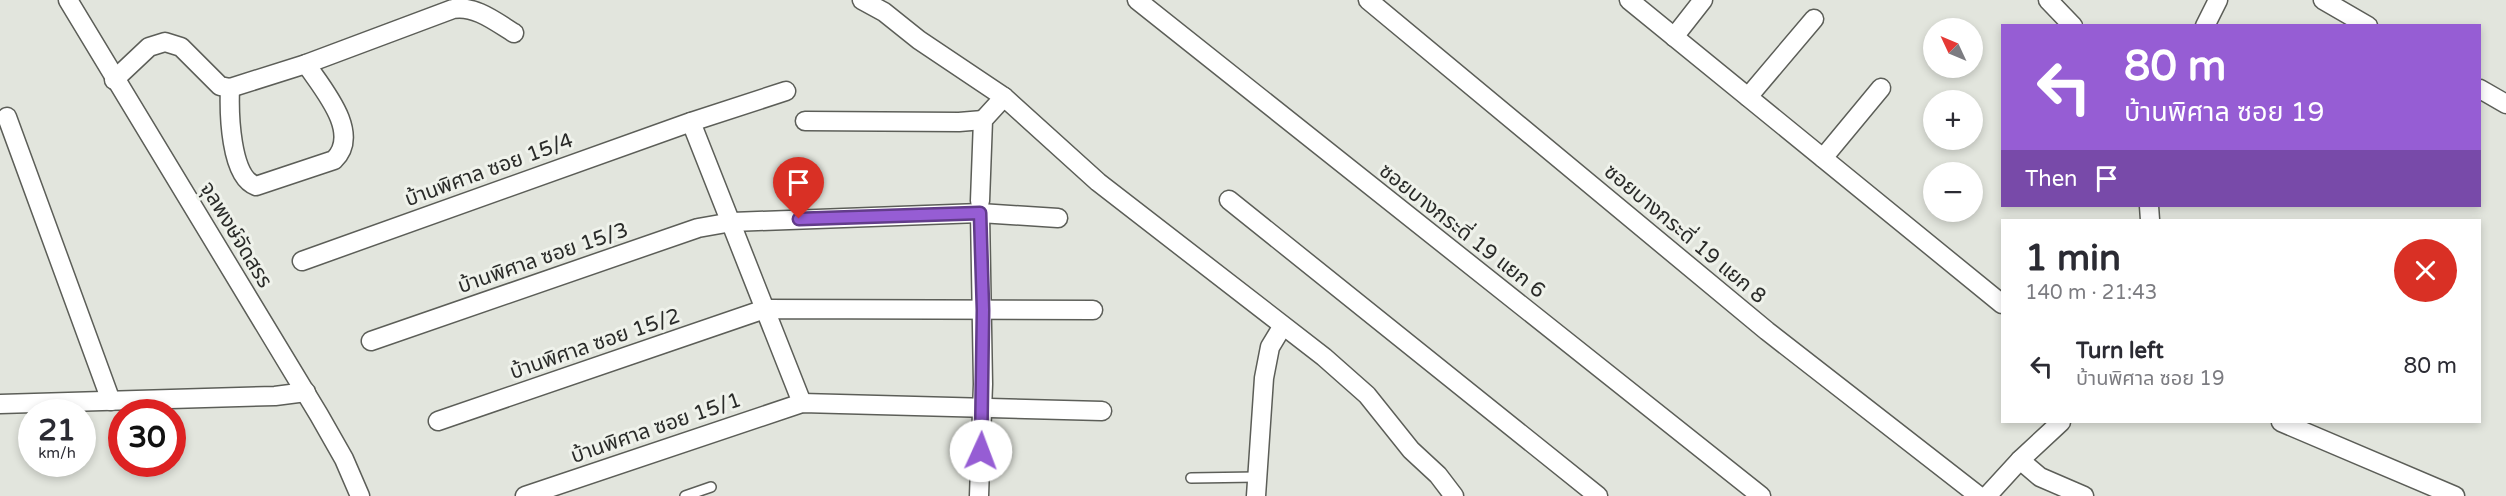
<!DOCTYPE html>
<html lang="en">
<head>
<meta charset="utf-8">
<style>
	body { margin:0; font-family:"Varela Round","Noto Sans Thai",sans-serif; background:#f2f2f3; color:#2b2b33; height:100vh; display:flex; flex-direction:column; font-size:22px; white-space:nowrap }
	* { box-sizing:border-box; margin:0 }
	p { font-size:20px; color:#7c7c81 }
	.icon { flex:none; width:33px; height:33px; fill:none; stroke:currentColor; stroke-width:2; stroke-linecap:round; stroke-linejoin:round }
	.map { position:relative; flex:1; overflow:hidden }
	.side { position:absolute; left:2001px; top:219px; width:480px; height:204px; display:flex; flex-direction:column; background:#fff; border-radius:0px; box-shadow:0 3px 9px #0003 }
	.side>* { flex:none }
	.banner { position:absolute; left:2001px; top:24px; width:480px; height:183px; border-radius:0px; box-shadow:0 3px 9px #0003; background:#965dd4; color:#fff; overflow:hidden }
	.needle { width:39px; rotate:314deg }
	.fabs { position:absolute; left:1923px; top:18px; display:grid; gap:12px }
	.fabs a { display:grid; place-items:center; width:60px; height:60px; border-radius:50%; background:#fff; box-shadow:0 3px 9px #0003; font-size:30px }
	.speed { position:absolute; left:18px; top:399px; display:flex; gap:12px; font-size:30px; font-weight:700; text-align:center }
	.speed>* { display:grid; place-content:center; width:78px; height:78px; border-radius:50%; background:#fff; box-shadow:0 3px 9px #0003; line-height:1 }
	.speed small { font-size:15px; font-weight:400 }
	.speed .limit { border:9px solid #d22; background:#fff; color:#111 }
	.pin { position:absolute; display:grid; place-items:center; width:51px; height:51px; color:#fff; margin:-62px -26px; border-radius:50% 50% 50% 0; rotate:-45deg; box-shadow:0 0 6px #0007 }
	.pin .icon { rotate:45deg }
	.me { position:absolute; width:66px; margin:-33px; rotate:2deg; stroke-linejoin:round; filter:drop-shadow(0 0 4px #0008) }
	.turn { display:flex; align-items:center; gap:21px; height:126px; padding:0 24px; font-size:27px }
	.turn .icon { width:78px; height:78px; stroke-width:2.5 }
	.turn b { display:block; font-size:42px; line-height:51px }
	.then { display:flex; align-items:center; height:57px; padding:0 24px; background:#0003; gap:12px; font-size:22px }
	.round { display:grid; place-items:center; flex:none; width:63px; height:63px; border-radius:32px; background:#f2f2f3 }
	.head { display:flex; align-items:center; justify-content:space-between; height:102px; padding:0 24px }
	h1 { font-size:36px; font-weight:800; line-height:45px }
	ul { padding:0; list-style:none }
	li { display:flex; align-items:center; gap:18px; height:90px; padding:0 24px }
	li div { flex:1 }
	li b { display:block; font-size:22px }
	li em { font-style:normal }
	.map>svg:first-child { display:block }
</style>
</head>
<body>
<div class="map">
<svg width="2506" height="496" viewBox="0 0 2506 496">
	<rect width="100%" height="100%" fill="#e2e5dd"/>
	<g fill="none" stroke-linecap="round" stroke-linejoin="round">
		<defs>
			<g id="lane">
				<path d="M1191 478 1257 477"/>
				<path d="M685 496 711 487"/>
			</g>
			<g id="street">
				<path d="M68 0 319 415 344 459 360 496"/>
				<path d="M862 0 884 12 919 40 1004 97 1098 182 1324 357 1367 395 1411 450 1438 475 1454 496"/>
				<path d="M1137 0 1761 496"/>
				<path d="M1368 0 1767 331 1979 496"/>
				<path d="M1629 0 2002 304"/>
				<path d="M2048 0 2073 26"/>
				<path d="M2323 0 2368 26"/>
				<path d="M2205 26 2218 0"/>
				<path d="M1674 37 1703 0"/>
				<path d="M114 80 149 47 165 42 181 47 220 86 230 88 306 64 453 9C475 5 496 22 514 33"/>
				<path d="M230 88C229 112 230 177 256 186L334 160C362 133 322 88 306 64"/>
				<path d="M2480 89 2506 104"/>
				<path d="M1748 97 1814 19"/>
				<path d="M7 117 111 401"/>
				<path d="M805 121 959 122 983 120"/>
				<path d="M691 122 802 403"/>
				<path d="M1823 158 1881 88"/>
				<path d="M1229 200 1598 496"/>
				<path d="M980 201 983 120 1004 97"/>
				<path d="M2149 206 2150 220"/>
				<path d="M302 261 691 122 786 91"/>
				<path d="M371 341 698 228 732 222 980 213 1058 218"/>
				<path d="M0 404 275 396 306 392"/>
				<path d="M438 421 765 309 1093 310"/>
				<path d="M2281 422 2455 496"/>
				<path d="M2020 460 2040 477 2084 496"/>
				<path d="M525 496 802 403 1102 411"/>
				<path d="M979 496 983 384 980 213"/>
				<path d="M1256 496 1264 378 1270 347 1282 327"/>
				<path d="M1987 496 2020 460 2061 422"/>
			</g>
		</defs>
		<!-- lane casing -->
		<use href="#lane" stroke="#5c5e58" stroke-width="12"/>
		<!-- street casing -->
		<use href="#street" stroke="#5c5e58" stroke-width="21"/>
		<!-- lane -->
		<use href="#lane" stroke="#fff" stroke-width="9"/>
		<!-- street -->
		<use href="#street" stroke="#fff" stroke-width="18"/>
	</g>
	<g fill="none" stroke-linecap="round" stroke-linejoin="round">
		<defs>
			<path id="route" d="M799 219 980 213 983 310 981 451"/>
		</defs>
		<!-- route casing -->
		<use href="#route" stroke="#623c8a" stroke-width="15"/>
		<!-- route -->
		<use href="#route" stroke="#965dd4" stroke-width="10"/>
	</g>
	<g text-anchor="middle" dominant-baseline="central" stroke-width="6" stroke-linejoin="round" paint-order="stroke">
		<!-- street labels -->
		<g font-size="21" fill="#2a2b29" stroke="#eff2eb">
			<text transform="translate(489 170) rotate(-20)">บ้านพิศาล ซอย 15/4</text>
			<text transform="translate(1462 231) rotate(38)">ซอยบางกระดี่ 19 แยก 6</text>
			<text transform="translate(1685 234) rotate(40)">ซอยบางกระดี่ 19 แยก 8</text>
			<text transform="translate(236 235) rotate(59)">จุลพงษ์จัดสรร</text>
			<text transform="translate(543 258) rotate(-19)">บ้านพิศาล ซอย 15/3</text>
			<text transform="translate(595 344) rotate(-19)">บ้านพิศาล ซอย 15/2</text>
			<text transform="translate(656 428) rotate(-19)">บ้านพิศาล ซอย 15/1</text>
		</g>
	</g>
</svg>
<div class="fabs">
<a><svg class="needle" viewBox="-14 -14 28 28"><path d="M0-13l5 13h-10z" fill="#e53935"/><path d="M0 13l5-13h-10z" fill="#7c7c81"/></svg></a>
<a>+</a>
<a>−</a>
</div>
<div class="speed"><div>21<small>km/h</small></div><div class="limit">30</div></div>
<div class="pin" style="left:799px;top:219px;background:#d93025"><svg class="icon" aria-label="arrive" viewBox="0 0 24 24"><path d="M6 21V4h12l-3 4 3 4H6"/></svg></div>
<svg class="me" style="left:981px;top:451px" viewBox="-20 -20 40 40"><circle r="19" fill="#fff"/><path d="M0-13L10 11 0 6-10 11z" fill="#965dd4"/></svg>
<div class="banner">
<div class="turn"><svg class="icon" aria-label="left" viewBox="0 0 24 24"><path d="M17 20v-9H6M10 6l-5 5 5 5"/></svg><div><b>80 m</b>บ้านพิศาล ซอย 19</div></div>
<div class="then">Then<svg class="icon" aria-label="arrive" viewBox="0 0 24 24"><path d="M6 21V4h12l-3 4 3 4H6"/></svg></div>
</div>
<section class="side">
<div class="head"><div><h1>1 min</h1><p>140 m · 21:43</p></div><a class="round" style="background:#d93025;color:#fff"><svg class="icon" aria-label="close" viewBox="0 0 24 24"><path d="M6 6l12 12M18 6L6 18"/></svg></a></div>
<ul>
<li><svg class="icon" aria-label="left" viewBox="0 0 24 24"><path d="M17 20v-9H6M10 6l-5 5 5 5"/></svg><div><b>Turn left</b><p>บ้านพิศาล ซอย 19</p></div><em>80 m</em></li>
</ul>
</section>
</div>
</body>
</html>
